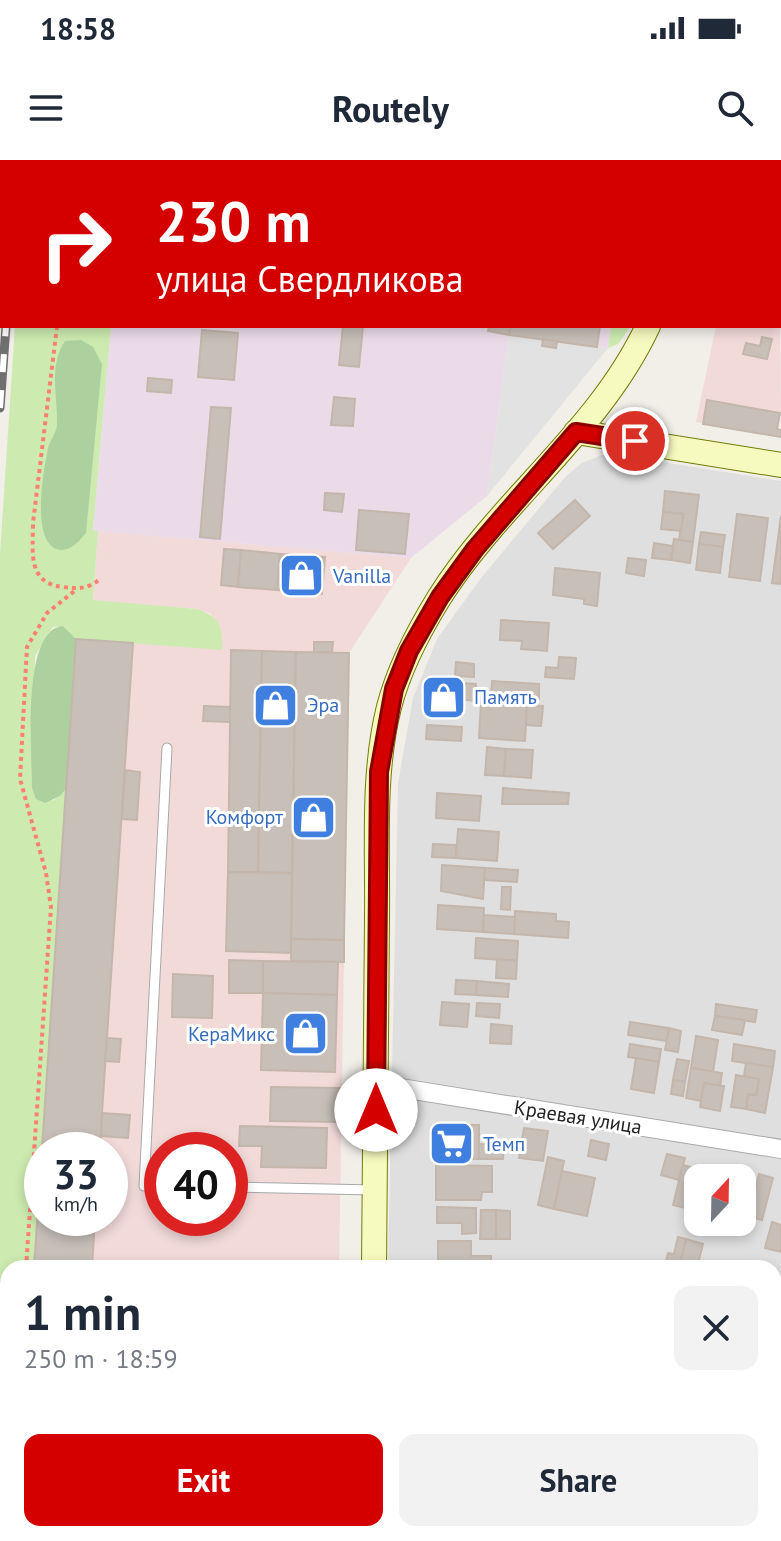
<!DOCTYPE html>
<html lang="en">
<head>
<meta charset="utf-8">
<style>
	body { margin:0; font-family:"PT Sans",sans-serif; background:#f2f2f3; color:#1f2937; height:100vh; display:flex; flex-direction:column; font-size:30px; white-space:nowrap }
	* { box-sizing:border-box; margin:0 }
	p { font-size:26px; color:#747a83 }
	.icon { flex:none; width:44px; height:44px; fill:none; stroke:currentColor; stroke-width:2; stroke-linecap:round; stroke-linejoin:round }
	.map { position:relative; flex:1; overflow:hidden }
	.panel { position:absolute; left:0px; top:1100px; width:782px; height:282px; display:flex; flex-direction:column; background:#fff; border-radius:24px 24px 0 0; box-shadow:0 4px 12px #0003 }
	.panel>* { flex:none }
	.guide { position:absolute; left:0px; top:0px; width:782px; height:168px; box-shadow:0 4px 12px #0003; background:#d40000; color:#fff; overflow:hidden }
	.needle { width:52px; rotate:22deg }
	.controls { position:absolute; left:684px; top:1004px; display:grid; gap:16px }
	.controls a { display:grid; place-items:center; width:72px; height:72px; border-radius:16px; background:#fff; box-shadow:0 4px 12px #0003; font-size:40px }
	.speed { position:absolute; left:24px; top:972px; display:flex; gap:16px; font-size:40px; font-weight:700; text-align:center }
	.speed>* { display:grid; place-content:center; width:104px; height:104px; border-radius:50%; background:#fff; box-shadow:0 4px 12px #0003; line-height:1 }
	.speed small { font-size:20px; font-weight:400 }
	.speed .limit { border:12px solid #d22; background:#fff; color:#111 }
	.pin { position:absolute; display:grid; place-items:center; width:68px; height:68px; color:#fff; margin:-34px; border:4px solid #fff; border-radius:50%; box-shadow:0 2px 8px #0007 }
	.me { position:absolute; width:88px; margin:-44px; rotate:0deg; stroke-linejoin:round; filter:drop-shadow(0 0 6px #0008) }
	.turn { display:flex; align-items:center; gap:28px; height:168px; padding:0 24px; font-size:36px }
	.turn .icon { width:104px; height:104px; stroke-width:2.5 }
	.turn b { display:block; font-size:56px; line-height:68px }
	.round { display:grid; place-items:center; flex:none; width:84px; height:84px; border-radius:16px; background:#f2f2f3 }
	.overview { display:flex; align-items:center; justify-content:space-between; height:136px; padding:0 24px }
	h1 { font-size:48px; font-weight:700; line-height:60px }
	.cta { display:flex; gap:16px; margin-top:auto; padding:16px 24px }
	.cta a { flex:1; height:92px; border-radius:16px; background:#d40000; color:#fff; font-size:32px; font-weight:700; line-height:92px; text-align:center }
	.cta a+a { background:#f2f2f3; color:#1f2937 }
	.status { display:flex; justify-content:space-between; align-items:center; height:56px; padding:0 40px; background:#fff; direction:ltr }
	.status svg { height:22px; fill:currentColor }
	header { display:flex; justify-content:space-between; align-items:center; height:104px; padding:0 24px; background:#fff; font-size:36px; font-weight:700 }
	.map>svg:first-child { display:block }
</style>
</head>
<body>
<div class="status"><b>18:58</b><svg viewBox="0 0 49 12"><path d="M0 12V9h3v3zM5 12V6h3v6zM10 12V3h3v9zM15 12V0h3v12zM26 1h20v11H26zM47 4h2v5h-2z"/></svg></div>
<header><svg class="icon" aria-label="menu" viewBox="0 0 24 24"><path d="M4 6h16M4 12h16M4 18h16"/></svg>Routely<svg class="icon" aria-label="search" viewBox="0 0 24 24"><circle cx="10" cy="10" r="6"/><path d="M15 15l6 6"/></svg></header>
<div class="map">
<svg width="781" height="1381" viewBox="0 0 781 1381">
	<rect width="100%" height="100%" fill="#f2efe9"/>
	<!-- residential -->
	<path fill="#e0dfdf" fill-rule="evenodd" d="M607 293 781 321V1381H388V1374H774V1108H388L398 623 413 538 437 479 481 418 566 316 582 303ZM698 1018H742V1062H698Z"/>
	<!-- commercial -->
	<g fill="#f2dad9" fill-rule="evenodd">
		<path d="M780 158 781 249 778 269 781 277 696 262 716 166H780Z"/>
		<path d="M98 371 411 398 349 493 339 1108H34L76 479 222 489 211 454 197 449 93 441ZM42 990H110V1058H42ZM162 990H230V1058H162Z"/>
		<rect x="183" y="1374" width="151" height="7"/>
	</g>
	<!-- industrial -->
	<g fill="#ebdbe8">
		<path d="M125 0H628L124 2Z"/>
		<path d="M111 166H611L608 188 558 181 556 188 542 186 543 180 509 175 487 336 411 398 93 371Z"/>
	</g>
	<!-- grass -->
	<g fill="#cdebb0">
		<path d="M15 166H111L93 370 98 371 93 440 197 449C220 457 223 466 222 490L76 479 63 466 53 467 35 496 32 628 53 641 66 629 34 1108H8L10 1381H0V394Z"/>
		<path d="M611 166H631L618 184 608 188Z"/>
	</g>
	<!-- forest -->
	<g fill="#add19e">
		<path d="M81 180 93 187 102 204 86 373C79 381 72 390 61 390 29 387 44 309 48 288 50 281 56 273 57 265 58 238 48 206 65 181Z"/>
		<path d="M63 466 76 479 66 629 60 636 45 643 36 639 32 628C32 594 21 469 63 466Z"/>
		<rect x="10" y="1374" width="173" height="7"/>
	</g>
	<!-- parking -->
	<path fill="#e2e2e2" d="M509 175 543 179 542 186 556 188 557 181 608 188 487 336Z"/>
	<!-- building -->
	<g fill="#c7bfb8" stroke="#c4b6ab" stroke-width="2">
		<path d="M133 0H258L133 2Z"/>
		<path d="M347 0H375L388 2H346Z"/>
		<path d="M411 0H469L410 2Z"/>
		<path d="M564 0H628L564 2Z"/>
		<path d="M343 166H363L359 207 339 205Z"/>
		<path d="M489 166H511L509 175 488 171Z"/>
		<path d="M511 166H600L597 187 509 175Z"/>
		<path d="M202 170 238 173 234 220 198 217Z"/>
		<path d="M762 177 772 179 767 199 743 194 746 183 760 186Z"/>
		<path d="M543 179 557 181 556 188 542 186Z"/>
		<path d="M148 218 172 220 171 233 147 231Z"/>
		<path d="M334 237 355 239 353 266 331 265Z"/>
		<path d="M707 240 780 253 777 269 781 270V277L703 264Z"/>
		<path d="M211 247 231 248 220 379 200 377Z"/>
		<path d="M665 331 699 335 693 382 679 380 683 354 663 352Z"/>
		<path d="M325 333 344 334 342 352 324 350Z"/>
		<path d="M575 340 590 356 553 389 538 373Z"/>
		<path d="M359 350 409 354 405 394 356 390Z"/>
		<path d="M663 352 683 354 681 371 661 369Z"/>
		<path d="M737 354 768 358 760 421 729 417Z"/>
		<path d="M781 356V424L772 423Z"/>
		<path d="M701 372 725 375 723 387 699 384Z"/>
		<path d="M674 379 693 382 690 403 671 400Z"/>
		<path d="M654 383 673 386 671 400 652 398Z"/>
		<path d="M699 384 723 387 720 413 696 410Z"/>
		<path d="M224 389 241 390 238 427 221 425Z"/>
		<path d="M241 390 280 394 277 430 238 427Z"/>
		<path d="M280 394 325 397 322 434 277 430Z"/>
		<path d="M628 398 646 400 644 416 626 413Z"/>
		<path d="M555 408 600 413 597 446 584 444V439L553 435Z"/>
		<path d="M501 460 549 463 547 491 521 489 522 481 500 480Z"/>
		<path d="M76 479 133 483 102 953 100 990H42V1058H95L92 1108H34Z"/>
		<path d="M314 482H333L332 492H314Z"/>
		<path d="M231 490 262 491 258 712H228Z"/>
		<path d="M262 491 296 492 292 713 258 712Z"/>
		<path d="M296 492 349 493 344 780 291 779Z"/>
		<path d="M559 497 576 498 574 519 545 517 546 507 558 508Z"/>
		<path d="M456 502 474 504V517L455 516Z"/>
		<path d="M428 521 476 524 475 541 458 539 457 553 426 550Z"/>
		<path d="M492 521 539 524V539L491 535Z"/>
		<path d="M481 542 527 545 525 581 479 578Z"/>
		<path d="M527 545 543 546 541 566 526 565Z"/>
		<path d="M204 546 230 547V562L203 561Z"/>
		<path d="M427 565 462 567 461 581 426 579Z"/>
		<path d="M487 587 506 589 504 616 485 615Z"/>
		<path d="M506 589 533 590 531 618 504 616Z"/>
		<path d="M125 610 140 612 137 660 122 659Z"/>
		<path d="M503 628 569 633 568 644H502Z"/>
		<path d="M437 633 481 636 479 661 436 658Z"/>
		<path d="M458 669 499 672 497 701 456 698Z"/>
		<path d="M433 684 456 685V698L432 697Z"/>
		<path d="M442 705 485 708 483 739 441 731Z"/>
		<path d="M485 708 518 710 517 722 484 720Z"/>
		<path d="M228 712 292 713 291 793 226 791Z"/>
		<path d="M502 727H511L510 750 501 749Z"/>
		<path d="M438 745 484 748 483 772 437 769Z"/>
		<path d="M515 751 556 754V761L569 762 568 778 514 774Z"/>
		<path d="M484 755 515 757 514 774 483 772Z"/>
		<path d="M476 778 518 781 517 801 475 798Z"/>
		<path d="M291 779 344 780V802L291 801Z"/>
		<path d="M497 799 517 801 516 819 496 818Z"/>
		<path d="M229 800 263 801V833H229Z"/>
		<path d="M263 801 338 802 337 835 263 833Z"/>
		<path d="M173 814 213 816 212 858 172 857Z"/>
		<path d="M456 820 477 821 476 835 455 834Z"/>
		<path d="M477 821 509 824 508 837 476 835Z"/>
		<path d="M263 833 337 835 335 912 261 910Z"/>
		<path d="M442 842 469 844 467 867 440 865Z"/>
		<path d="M477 843 500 844 499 858 476 856Z"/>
		<path d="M716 844 757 850 755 862 715 856Z"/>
		<path d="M715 856 745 860 742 875 712 870Z"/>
		<path d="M630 862 669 868 667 881 628 875Z"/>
		<path d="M491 864 512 866 511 884 490 883Z"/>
		<path d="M669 868 681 871 678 892 665 890Z"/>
		<path d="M696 876 718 880 713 912 691 908Z"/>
		<path d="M107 878 121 879 119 902 105 901Z"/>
		<path d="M630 884 661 889 659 902 628 897Z"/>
		<path d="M734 884 775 891 773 907 732 901Z"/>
		<path d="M636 898 659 902 654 933 631 929Z"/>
		<path d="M677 899 689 901 685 922 673 920Z"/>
		<path d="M746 903 773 907 765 953 746 949 748 934 756 935 759 919 744 916Z"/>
		<path d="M691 908 722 913 720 926 704 923 701 941 686 938Z"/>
		<path d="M736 915 759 919 756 935 748 934 746 949 731 947Z"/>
		<path d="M673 920 685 922 683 936 671 934Z"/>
		<path d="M704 923 724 926 720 951 700 947Z"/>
		<path d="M271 927 342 928 341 962 270 961Z"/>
		<path d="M102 953 130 955 128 978 101 976Z"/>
		<path d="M437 964 479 965V999H437Z"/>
		<path d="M240 966 327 968 326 1008 261 1007 262 986H239Z"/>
		<path d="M524 968 548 971 543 1001 519 998Z"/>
		<path d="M591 980 609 984 606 1000 588 996Z"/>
		<path d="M479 984 504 985 503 999H479Z"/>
		<path d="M667 994 685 998 679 1020 661 1015Z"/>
		<path d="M548 997 564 1001 554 1049 538 1045Z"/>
		<path d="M436 1005 492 1006V1032H482L481 1040H436Z"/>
		<path d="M683 1005 701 1010 695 1032 698 1051 673 1045Z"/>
		<path d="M562 1011 595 1018 587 1056 554 1049Z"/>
		<path d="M759 1014 773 1018 762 1060 748 1056Z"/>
		<path d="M742 1019 749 1021 742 1049Z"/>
		<path d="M437 1047 476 1048V1073L462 1074V1063H437Z"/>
		<path d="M481 1050H496V1079H480Z"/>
		<path d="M496 1050 510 1051V1079H496Z"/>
		<path d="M711 1062H726L722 1075 709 1072Z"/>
		<path d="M772 1062 781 1065V1092L765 1088Z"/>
		<path d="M678 1077 686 1079 679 1108 665 1106 668 1093 674 1094Z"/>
		<path d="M686 1079 703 1084 697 1108H679Z"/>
		<path d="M438 1081H471V1096H491V1108H438Z"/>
		<path d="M263 1374H281V1381H262Z"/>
		<rect x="281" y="1374" width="53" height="7"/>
		<rect x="439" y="1374" width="40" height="7"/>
		<rect x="485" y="1379" width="33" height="2"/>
	</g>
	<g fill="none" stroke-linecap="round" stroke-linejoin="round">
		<defs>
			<g id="lane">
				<path d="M162 1026H144L167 588"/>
				<path d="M230 1027 375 1030"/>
			</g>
			<path id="street" d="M376 924 781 989"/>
			<g id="secondary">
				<path d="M695 2V0"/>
				<path d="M576 272 781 305"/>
				<path d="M374 1108C375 991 376 875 377 758 378 689 372 615 389 547 399 508 418 472 439 438 500 341 599 271 648 166"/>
				<path d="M372 1381V1374"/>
			</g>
		</defs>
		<!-- lane casing -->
		<use href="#lane" stroke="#a9a9a9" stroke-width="11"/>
		<!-- street casing -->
		<use href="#street" stroke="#a9a9a9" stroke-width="20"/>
		<!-- secondary casing -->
		<use href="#secondary" stroke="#707d05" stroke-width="26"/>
		<!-- path -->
		<g stroke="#fa8072" stroke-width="4" stroke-dasharray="4 4" stroke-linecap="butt">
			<path d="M79 2V0"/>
			<path d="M57 166 33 363C33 393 27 423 63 427 78 429 87 429 99 420"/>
			<path d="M26 1108 51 747 46 713 20 619 27 487 47 453 77 429"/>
			<path d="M0 1290 8 1214"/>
		</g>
		<!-- lane -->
		<use href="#lane" stroke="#fff" stroke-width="9"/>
		<!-- street -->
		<use href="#street" stroke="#fff" stroke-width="18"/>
		<!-- secondary -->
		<use href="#secondary" stroke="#f7fabf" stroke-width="24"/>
		<defs>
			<g id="rail">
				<path d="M18 2V0"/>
				<path d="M0 14 1 0"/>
				<path d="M0 248 6 166"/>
			</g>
		</defs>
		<!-- rail casing -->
		<use href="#rail" stroke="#707070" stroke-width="9"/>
		<!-- rail -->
		<use href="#rail" stroke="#fff" stroke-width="6" stroke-dasharray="18" stroke-linecap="butt"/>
	</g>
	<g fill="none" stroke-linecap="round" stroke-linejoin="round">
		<defs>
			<path id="route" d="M376 950 379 612 394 529 409 491 440 437 475 389 576 272 635 281"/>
		</defs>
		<!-- route casing -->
		<use href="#route" stroke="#8a0000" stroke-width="20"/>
		<!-- route -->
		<use href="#route" stroke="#d40000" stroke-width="14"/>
	</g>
	<!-- icons -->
	<defs>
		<symbol id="shop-square" viewBox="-11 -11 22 22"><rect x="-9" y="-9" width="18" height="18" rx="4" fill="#3f7fe0" stroke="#fff"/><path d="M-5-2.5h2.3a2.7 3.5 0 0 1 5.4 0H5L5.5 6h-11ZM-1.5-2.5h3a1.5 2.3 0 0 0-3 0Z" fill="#fff"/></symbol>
		<symbol id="supermarket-square" viewBox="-11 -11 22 22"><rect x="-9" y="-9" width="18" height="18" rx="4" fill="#3f7fe0" stroke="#fff"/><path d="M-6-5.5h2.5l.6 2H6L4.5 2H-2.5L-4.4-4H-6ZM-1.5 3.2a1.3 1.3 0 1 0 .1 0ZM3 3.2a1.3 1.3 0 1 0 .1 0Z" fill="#fff"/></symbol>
	</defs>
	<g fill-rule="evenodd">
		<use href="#shop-square" x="276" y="390" width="51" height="51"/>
		<use href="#shop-square" x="418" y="512" width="51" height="51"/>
		<use href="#shop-square" x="250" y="520" width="51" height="51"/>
		<use href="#shop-square" x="288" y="632" width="51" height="51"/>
		<use href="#shop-square" x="280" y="848" width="51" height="51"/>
		<use href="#supermarket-square" x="426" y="958" width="51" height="51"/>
	</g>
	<g text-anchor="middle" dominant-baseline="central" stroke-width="6" stroke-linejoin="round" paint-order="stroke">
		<!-- shop labels -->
		<g font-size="20" fill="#366cbe" stroke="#fff" text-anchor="start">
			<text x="333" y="416">Vanilla</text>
			<text x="474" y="537">Память</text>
			<text x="307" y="545">Эра</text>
			<text x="283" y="657" text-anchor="end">Комфорт</text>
			<text x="275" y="874" text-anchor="end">КераМикс</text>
			<text x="483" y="984">Темп</text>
		</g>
		<!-- street labels -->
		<g font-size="20" fill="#222" stroke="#fff">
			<text transform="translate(578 957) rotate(9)">Краевая улица</text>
		</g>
	</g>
</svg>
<div class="controls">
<a><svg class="needle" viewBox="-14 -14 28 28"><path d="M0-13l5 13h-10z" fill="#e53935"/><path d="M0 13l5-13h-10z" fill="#747a83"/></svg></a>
</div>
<div class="speed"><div>33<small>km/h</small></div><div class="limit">40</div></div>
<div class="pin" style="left:635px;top:281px;background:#d93025"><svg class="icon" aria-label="arrive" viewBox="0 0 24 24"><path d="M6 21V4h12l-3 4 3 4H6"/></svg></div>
<svg class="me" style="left:376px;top:950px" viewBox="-20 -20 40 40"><circle r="19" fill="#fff"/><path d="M0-13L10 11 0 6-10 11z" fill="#d40000"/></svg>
<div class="guide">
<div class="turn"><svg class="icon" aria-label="right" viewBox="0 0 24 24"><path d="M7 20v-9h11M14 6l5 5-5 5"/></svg><div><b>230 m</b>улица Свердликова</div></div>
</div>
<section class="panel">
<div class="overview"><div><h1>1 min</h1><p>250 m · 18:59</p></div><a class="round"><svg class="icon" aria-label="close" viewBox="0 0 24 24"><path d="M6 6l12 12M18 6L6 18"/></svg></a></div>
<div class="cta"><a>Exit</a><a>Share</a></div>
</section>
</div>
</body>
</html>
